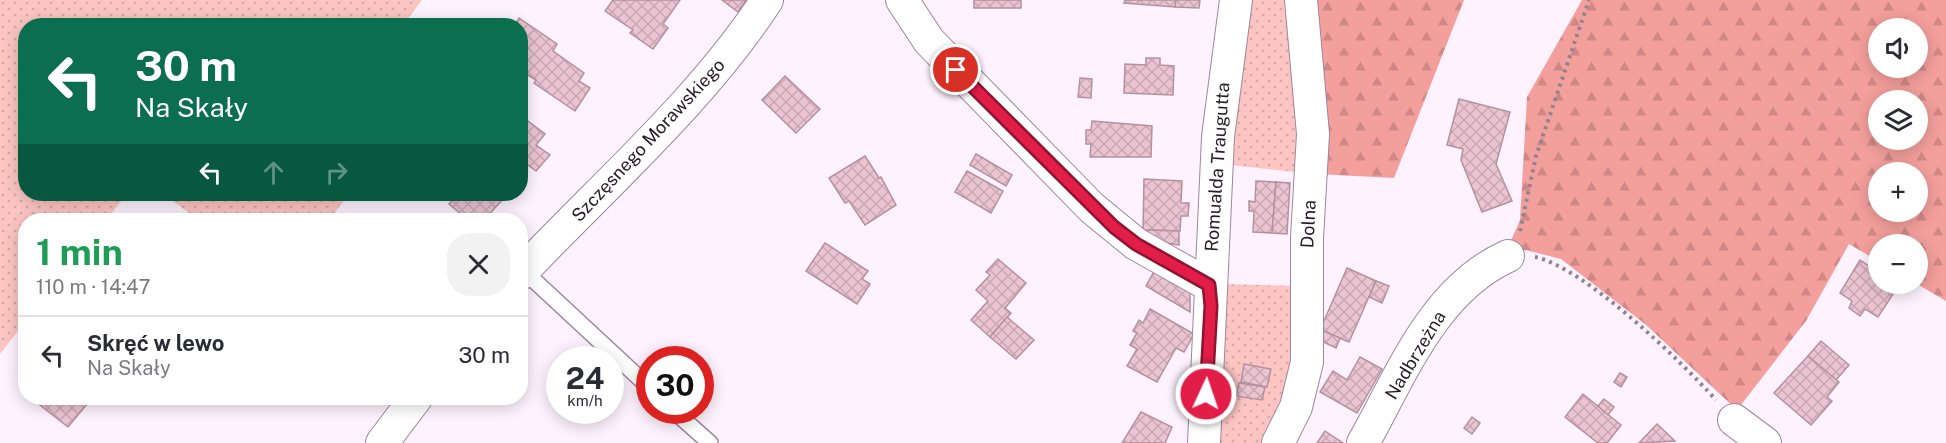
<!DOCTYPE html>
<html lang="pl">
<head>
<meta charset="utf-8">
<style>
	body { margin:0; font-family:"Public Sans",sans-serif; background:#f2f2f3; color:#2b2b33; height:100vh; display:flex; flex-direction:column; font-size:22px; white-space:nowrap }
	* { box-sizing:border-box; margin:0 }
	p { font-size:20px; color:#7c7c81 }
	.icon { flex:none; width:33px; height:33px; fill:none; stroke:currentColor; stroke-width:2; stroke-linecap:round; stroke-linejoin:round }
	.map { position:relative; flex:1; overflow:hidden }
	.side { position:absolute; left:18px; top:213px; width:510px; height:192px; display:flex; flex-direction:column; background:#fff; border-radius:24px; box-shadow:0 3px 15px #0003 }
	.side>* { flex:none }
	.hud { position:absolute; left:18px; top:18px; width:510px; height:183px; border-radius:24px; box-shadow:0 3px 15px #0003; background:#0b6e4f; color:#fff; overflow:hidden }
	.tools { position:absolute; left:1868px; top:18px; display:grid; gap:12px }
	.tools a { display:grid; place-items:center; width:60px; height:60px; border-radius:50%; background:#fff; box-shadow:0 3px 15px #0003; font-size:30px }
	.speed { position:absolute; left:546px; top:346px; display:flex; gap:12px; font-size:30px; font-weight:700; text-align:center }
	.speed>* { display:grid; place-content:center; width:78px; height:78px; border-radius:50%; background:#fff; box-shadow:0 3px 15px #0003; line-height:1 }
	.speed small { font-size:15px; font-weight:400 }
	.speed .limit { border:9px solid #d22; background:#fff; color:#111 }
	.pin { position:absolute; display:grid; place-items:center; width:51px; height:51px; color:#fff; margin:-26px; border:3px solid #fff; border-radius:50%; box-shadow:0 2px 6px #0007 }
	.me { position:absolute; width:66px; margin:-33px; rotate:3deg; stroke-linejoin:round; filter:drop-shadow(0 0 4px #0008) }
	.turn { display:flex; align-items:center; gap:21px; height:126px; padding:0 18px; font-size:27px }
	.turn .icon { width:78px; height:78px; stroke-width:2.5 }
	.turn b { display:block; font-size:42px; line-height:51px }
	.lanes { display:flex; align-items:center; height:57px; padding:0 18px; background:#0003; justify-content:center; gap:30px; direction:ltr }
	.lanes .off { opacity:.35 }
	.round { display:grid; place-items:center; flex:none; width:63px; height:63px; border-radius:24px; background:#f2f2f3 }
	.summary { display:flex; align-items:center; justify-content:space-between; height:102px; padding:0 18px }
	h1 { font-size:36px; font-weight:700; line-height:45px; color:#1e9e55 }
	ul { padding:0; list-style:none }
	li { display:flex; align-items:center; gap:18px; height:78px; padding:0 18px; border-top:2px solid #e1e1e2 }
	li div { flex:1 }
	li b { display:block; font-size:22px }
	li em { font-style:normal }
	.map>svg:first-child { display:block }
</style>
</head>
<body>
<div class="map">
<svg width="1946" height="443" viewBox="0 0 1946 443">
	<defs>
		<pattern id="grass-dots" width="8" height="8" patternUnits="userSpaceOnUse" patternTransform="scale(1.5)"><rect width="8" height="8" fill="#fcc5c2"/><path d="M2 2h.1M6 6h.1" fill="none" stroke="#d8a9a7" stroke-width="1.8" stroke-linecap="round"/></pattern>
		<pattern id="forest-firs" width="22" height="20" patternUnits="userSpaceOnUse" patternTransform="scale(1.5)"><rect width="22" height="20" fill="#f39f9c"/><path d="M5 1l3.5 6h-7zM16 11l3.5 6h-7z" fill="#d08886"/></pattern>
		<pattern id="building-cross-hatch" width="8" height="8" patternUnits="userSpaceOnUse" patternTransform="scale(1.5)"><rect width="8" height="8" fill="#ebc4d2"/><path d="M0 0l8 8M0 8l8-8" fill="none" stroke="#c9a8b4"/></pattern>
	</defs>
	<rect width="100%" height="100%" fill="#fdf2fd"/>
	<!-- grass -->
	<g fill="url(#grass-dots)">
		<path d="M0 0H422L403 25 26 26V194H127L106 220H26L25 322 0 354Z"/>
		<path d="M1242 0H1296L1304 173 1222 164Z"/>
		<path d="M164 194H349L329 220H198Z"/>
		<path d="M1216 284 1300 286 1303 362 1272 443H1209Z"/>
	</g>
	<!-- forest -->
	<g fill="url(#forest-firs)" fill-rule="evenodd">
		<path d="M1306 0H1464L1394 178 1317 174Z"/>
		<path d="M1582 0H1946V301L1917 284V244H1878V261L1849 244 1806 321 1737 410 1645 324 1561 259 1526 250 1492 256 1510 243 1520 220 1527 97ZM1878 28H1917V68H1878ZM1878 100H1917V140H1878ZM1878 172H1917V212H1878Z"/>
	</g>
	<!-- building -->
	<g fill="url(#building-cross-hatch)" stroke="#b5919e" stroke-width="1.5">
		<path d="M613 0H680L663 24 668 28 653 49 630 33 633 30 605 11Z"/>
		<path d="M722 0H746L738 12Z"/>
		<rect x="974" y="0" width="47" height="8"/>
		<path d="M1125 0H1176L1175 7 1124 3Z"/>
		<path d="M1176 0H1200L1199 8 1175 7Z"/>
		<path d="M519 18 557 44 553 51 584 73 579 81 590 88 575 111 534 83 536 80 520 70V26H514Z"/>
		<path d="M1146 58H1160V65L1174 66 1173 95 1124 93 1125 64 1146 65Z"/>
		<path d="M785 76 820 109 796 133 762 100Z"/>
		<path d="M1080 78 1092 79 1091 98 1078 97Z"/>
		<path d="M1459 99 1510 112 1496 164 1512 201 1482 212 1461 160 1463 149 1447 145Z"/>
		<path d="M520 115 545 134 536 145 550 155 536 171 520 159Z"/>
		<path d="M1092 121 1152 126 1151 157H1090L1091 144H1086V130H1091Z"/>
		<path d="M976 154 1012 175 1006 186 970 165Z"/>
		<path d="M865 156 879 178 881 177 896 205 865 225 849 201 845 203 829 178Z"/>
		<path d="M967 171 1003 191 991 213 955 192Z"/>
		<path d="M1144 179 1182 181 1181 203H1189L1188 216H1181L1180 231 1143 230Z"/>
		<path d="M1256 181 1276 182 1272 233 1253 232 1254 211H1249V201L1255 202Z"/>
		<path d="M1276 182 1290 183 1287 234 1272 233Z"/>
		<path d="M458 194H498L504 198 484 220H468L449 204Z"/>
		<path d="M1148 230 1179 231V245L1148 240Z"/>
		<path d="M825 243 868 271 862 279 870 284 857 304 806 271Z"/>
		<path d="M998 259 1026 283 1005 308 1011 313 990 337 971 320 988 301 976 290 990 275 986 272Z"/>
		<path d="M1860 260 1878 272V284L1899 285 1878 317 1865 309 1860 316 1849 308 1852 301 1840 293Z"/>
		<path d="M1157 266 1190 286V312L1146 286Z"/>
		<path d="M1347 268 1376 281 1349 342 1320 330Z"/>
		<path d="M1376 281 1389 286 1382 303 1369 297Z"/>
		<path d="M1150 309 1194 334 1184 352 1176 348 1157 382 1127 366 1137 349 1130 345 1137 333 1133 331 1139 320 1143 323Z"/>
		<path d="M1007 317 1034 340 1016 359 990 337Z"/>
		<path d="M1321 330 1340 338 1336 348 1317 339Z"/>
		<path d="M1821 341 1849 365 1836 380 1808 356Z"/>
		<path d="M1808 356 1839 382 1827 397 1832 401 1811 425 1774 393Z"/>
		<path d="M1360 357 1382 369 1357 413 1320 392 1333 371 1347 380Z"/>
		<path d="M1244 364 1271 369 1267 387 1241 382Z"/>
		<path d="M1620 373 1627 377 1621 387 1614 382Z"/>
		<path d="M1239 383 1265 387 1262 400 1236 396Z"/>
		<path d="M1583 394 1621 425 1607 443H1598L1565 417Z"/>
		<path d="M40 398H92L68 427 36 402Z"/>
		<path d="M1604 399 1614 407 1608 415 1598 406Z"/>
		<path d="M1141 412 1172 427 1165 443H1122Z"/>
		<path d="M1472 417 1480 423 1472 434 1464 428Z"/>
		<path d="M1657 424 1675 441 1639 443Z"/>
		<path d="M1325 431 1343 443H1317Z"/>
	</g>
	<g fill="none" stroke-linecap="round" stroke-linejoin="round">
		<defs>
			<g id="service">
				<path d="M524 271 650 388"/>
				<path d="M674 411 710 443"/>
			</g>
			<g id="minor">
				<path d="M902 0 929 41 1092 208 1136 244 1209 285"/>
				<path d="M520 274C603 186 702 100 767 0"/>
				<path d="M1734 420 1765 443"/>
				<path d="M382 443 416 398"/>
				<path d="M1204 443 1218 137 1236 0"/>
				<path d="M1278 443 1296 407 1307 362V238L1313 134 1301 0"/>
				<path d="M1363 443C1401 376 1433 290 1508 256"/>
			</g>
		</defs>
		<!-- service casing -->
		<use href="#service" stroke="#9f859f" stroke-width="18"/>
		<!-- minor casing -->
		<use href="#minor" stroke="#9f859f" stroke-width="34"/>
		<!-- path -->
		<g stroke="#8e838e" stroke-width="4" stroke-dasharray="3 4.5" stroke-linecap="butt">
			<path d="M1520 231 1536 156 1589 0"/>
			<path d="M1535 257C1584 267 1681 361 1716 400"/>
		</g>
		<!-- service -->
		<use href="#service" stroke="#fff" stroke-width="15"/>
		<!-- minor -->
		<use href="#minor" stroke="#fff" stroke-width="32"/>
	</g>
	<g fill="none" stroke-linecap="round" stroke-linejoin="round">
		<defs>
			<path id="route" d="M956 70 1114 227 1136 244 1209 285 1211 306 1206 394"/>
		</defs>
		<!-- route casing -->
		<use href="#route" stroke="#92132f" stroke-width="15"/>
		<!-- route -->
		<use href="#route" stroke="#e11d48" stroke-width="10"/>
	</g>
	<g text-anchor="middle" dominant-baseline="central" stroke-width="5" stroke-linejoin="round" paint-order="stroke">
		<!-- street labels -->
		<g font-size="18" fill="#261c26" stroke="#fff">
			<text transform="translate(648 140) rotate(-47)">Szczęsnego Morawskiego</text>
			<text transform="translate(1217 167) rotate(-86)">Romualda Traugutta</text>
			<text transform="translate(1308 224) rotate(-87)">Dolna</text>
			<text transform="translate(1415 355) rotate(-59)">Nadbrzeżna</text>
		</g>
	</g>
</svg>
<div class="tools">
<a><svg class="icon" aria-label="sound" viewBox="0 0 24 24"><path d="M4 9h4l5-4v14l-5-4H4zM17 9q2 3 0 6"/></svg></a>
<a><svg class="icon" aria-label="layers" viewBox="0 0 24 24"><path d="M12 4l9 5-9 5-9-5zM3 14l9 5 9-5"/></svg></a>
<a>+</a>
<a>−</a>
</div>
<div class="speed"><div>24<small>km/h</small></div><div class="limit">30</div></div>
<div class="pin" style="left:956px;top:70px;background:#d93025"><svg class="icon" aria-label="arrive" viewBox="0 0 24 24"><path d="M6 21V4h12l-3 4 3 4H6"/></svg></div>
<svg class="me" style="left:1206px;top:394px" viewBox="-20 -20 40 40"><circle r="17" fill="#e11d48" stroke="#fff" stroke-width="3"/><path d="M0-11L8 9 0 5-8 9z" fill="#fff"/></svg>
<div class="hud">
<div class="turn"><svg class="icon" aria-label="left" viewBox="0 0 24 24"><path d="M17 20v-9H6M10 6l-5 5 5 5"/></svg><div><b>30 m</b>Na Skały</div></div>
<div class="lanes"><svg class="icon" aria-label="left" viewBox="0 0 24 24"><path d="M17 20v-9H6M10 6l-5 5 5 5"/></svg><svg class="icon off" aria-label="ahead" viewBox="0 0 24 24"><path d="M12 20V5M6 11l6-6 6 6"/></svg><svg class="icon off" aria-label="right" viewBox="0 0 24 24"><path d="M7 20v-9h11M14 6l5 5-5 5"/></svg></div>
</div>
<section class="side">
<div class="summary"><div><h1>1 min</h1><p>110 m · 14:47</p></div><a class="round"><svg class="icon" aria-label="close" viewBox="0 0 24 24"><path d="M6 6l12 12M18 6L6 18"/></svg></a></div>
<ul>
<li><svg class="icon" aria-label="left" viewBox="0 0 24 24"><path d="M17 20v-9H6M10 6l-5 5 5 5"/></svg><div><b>Skręć w lewo</b><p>Na Skały</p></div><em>30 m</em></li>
</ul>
</section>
</div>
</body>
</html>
